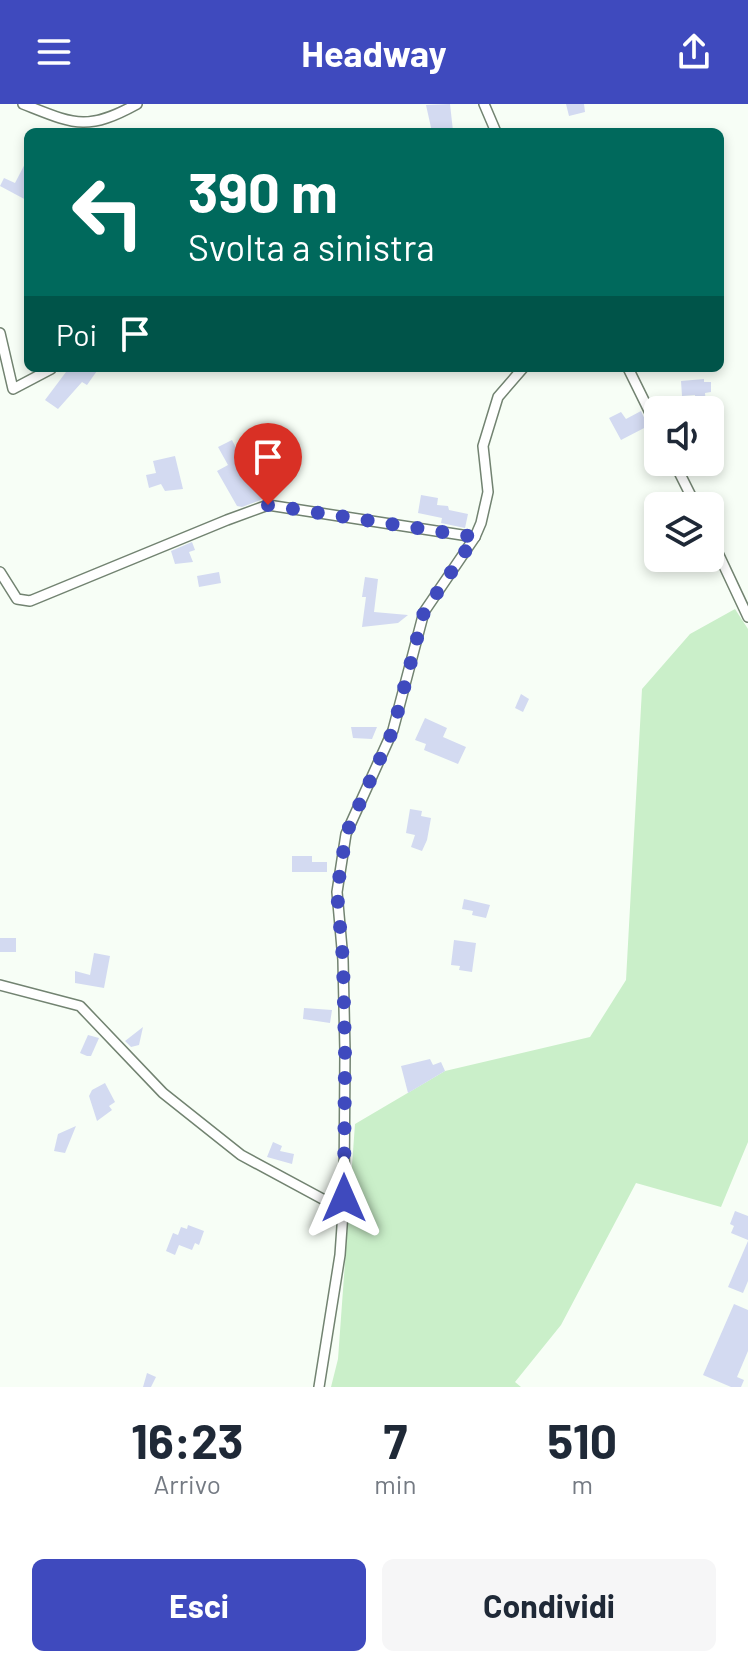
<!DOCTYPE html>
<html lang="it">
<head>
<meta charset="utf-8">
<style>
	body { margin:0; font-family:Barlow,sans-serif; background:#f6f6f7; color:#1f2937; height:100vh; display:flex; flex-direction:column; font-size:30px; white-space:nowrap }
	* { box-sizing:border-box; margin:0 }
	p { font-size:26px; color:#747a83 }
	.icon { flex:none; width:44px; height:44px; fill:none; stroke:currentColor; stroke-width:2; stroke-linecap:round; stroke-linejoin:round }
	.map { position:relative; height:1283px; overflow:hidden }
	.details { display:flex; flex-direction:column; background:#fff; flex:1 }
	.details>* { flex:none }
	.top-card { position:absolute; left:24px; top:24px; width:700px; height:244px; border-radius:12px; box-shadow:0 4px 12px #0003; background:#00695c; color:#fff; overflow:hidden }
	.tools { position:absolute; left:644px; top:292px; display:grid; gap:16px }
	.tools a { display:grid; place-items:center; width:80px; height:80px; border-radius:12px; background:#fff; box-shadow:0 4px 12px #0003; font-size:40px }
	.pin { position:absolute; display:grid; place-items:center; width:68px; height:68px; color:#fff; margin:-82px -34px; border-radius:50% 50% 50% 0; rotate:-45deg; box-shadow:0 0 8px #0007 }
	.pin .icon { rotate:45deg }
	.me { position:absolute; width:88px; margin:-44px; rotate:0deg; stroke-linejoin:round; filter:drop-shadow(0 0 6px #0008) }
	.turn { display:flex; align-items:center; gap:28px; height:168px; padding:0 32px; font-size:36px }
	.turn .icon { width:104px; height:104px; stroke-width:2.5 }
	.turn b { display:block; font-size:56px; line-height:68px }
	.then { display:flex; align-items:center; height:76px; padding:0 32px; background:#0003; gap:16px; font-size:30px }
	.eta { display:flex; justify-content:space-evenly; align-items:center; height:136px; text-align:center }
	.eta b { font-size:48px; font-weight:700; line-height:56px }
	.primary-button { display:flex; gap:16px; margin-top:auto; padding:16px 32px }
	.primary-button a { flex:1; height:92px; border-radius:12px; background:#3f4abe; color:#fff; font-size:32px; font-weight:700; line-height:92px; text-align:center }
	.primary-button a+a { background:#f6f6f7; color:#1f2937 }
	header { display:flex; justify-content:space-between; align-items:center; height:104px; padding:0 32px; background:#3f4abe; color:#fff; font-size:36px; font-weight:700 }
	.map>svg:first-child { display:block }
</style>
</head>
<body>
<header><svg class="icon" aria-label="menu" viewBox="0 0 24 24"><path d="M4 6h16M4 12h16M4 18h16"/></svg>Headway<svg class="icon" aria-label="share" viewBox="0 0 24 24"><path d="M12 15V3M7 8l5-5 5 5M5 13v7h14v-7"/></svg></header>
<div class="map">
<svg width="748" height="1283" viewBox="0 0 748 1283">
	<rect width="100%" height="100%" fill="#f7fef6"/>
	<!-- green -->
	<path fill="#caefc9" d="M735 505 748 525V1038L721 1103 636 1079 561 1221 515 1278 521 1283H331L338 1255 355 1020 445 967 590 933 626 876 642 585 690 530Z"/>
	<!-- building -->
	<g fill="#d3daf1">
		<path d="M450 0 453 27 432 28 426 1Z"/>
		<path d="M566 0H584L585 8 569 12Z"/>
		<path d="M28 54V97L0 82 4 74 15 79Z"/>
		<path d="M69 264H99L87 281 82 278 58 305 45 296Z"/>
		<path d="M704 275V278H711V288L705 289 706 299H695V291L682 292 681 277Z"/>
		<path d="M641 307 648 322 621 336 609 314 621 308 626 315Z"/>
		<path d="M232 336 254 379 262 382 264 390 263 395 242 403 237 402 217 367 228 361 218 343Z"/>
		<path d="M175 352 183 385 165 387 161 380 149 384 146 371 156 369 153 357Z"/>
		<path d="M681 389 685 397 682 399 683 402H659Z"/>
		<path d="M421 391 438 394 437 401 448 402 449 406 468 410 465 424 441 419 442 414 418 409Z"/>
		<path d="M710 402 720 404 724 413 712 425H710Z"/>
		<path d="M192 438 195 446 189 448 193 458 175 460 171 447Z"/>
		<path d="M219 468 221 479 199 483 197 472Z"/>
		<path d="M365 473 378 475 374 508 408 511 398 519 362 523 366 493H362Z"/>
		<path d="M521 590 529 595 523 608 515 604Z"/>
		<path d="M425 614 447 624 443 633 466 643 458 660 424 646 426 640 415 636Z"/>
		<path d="M351 623H377L372 635 353 634Z"/>
		<path d="M410 705 422 707 421 712 431 714 427 736 422 747 411 743 415 731 406 729Z"/>
		<path d="M292 752H312V758H327V768H292Z"/>
		<path d="M464 795 490 801 486 814 472 811 473 807 462 805Z"/>
		<rect x="0" y="834" width="16" height="14"/>
		<path d="M454 836 476 839 472 868 459 866 460 862 451 861Z"/>
		<path d="M94 849 110 852 104 884 75 879V867L90 871Z"/>
		<path d="M304 904 332 906 330 919 303 915Z"/>
		<path d="M143 923 139 941 131 943 125 937Z"/>
		<path d="M88 931 99 934 91 952H87L80 949Z"/>
		<path d="M430 955 433 961 441 958 445 967 408 989 401 962Z"/>
		<path d="M105 979 115 998 109 1002 112 1006 97 1017 89 992 92 986Z"/>
		<path d="M76 1022 65 1049 54 1047 58 1030Z"/>
		<path d="M273 1038 282 1042 280 1047 294 1050 292 1060 267 1053Z"/>
		<path d="M735 1107 748 1112V1136L731 1129 734 1122 730 1120Z"/>
		<path d="M188 1121 204 1127 199 1141 195 1139 192 1146 179 1141 175 1151 166 1147 173 1129 178 1131 181 1123 187 1125Z"/>
		<path d="M748 1137V1177L743 1189 728 1183Z"/>
		<path d="M734 1200 748 1206V1247L737 1273 744 1276 741 1283H731L703 1271Z"/>
		<path d="M147 1269 156 1273 151 1283H143Z"/>
	</g>
	<g fill="none" stroke-linecap="round" stroke-linejoin="round">
		<defs>
			<g id="street">
				<path d="M23 0C74 20 86 28 137 0"/>
				<path d="M484 0 496 28"/>
				<path d="M0 229 13 285 51 265"/>
				<path d="M628 264 658 325"/>
				<path d="M674 358 696 402"/>
				<path d="M710 432 748 513"/>
				<path d="M0 468 17 495 30 497 227 416 268 401 475 433"/>
				<path d="M0 881 80 902 163 989 241 1051 343 1106"/>
				<path d="M319 1283 340 1151 344 1094 345 948 343 856 337 788 346 730 393 626 424 508 475 433 481 419 488 388 483 342 498 293 523 264"/>
			</g>
		</defs>
		<!-- street casing -->
		<use href="#street" stroke="#728371" stroke-width="12"/>
		<!-- street -->
		<use href="#street" stroke="#fff" stroke-width="9"/>
	</g>
	<g fill="none" stroke-linecap="round" stroke-linejoin="round">
		<!-- route -->
		<path stroke="#3f4abe" stroke-width="14" stroke-dasharray="0 25.2" d="M268 401 475 433 424 508 393 626 346 730 337 788 343 856 345 948 344 1094"/>
	</g>
</svg>
<div class="tools">
<a><svg class="icon" aria-label="sound" viewBox="0 0 24 24"><path d="M4 9h4l5-4v14l-5-4H4zM17 9q2 3 0 6"/></svg></a>
<a><svg class="icon" aria-label="layers" viewBox="0 0 24 24"><path d="M12 4l9 5-9 5-9-5zM3 14l9 5 9-5"/></svg></a>
</div>
<div class="pin" style="left:268px;top:401px;background:#d93025"><svg class="icon" aria-label="arrive" viewBox="0 0 24 24"><path d="M6 21V4h12l-3 4 3 4H6"/></svg></div>
<svg class="me" style="left:344px;top:1094px" viewBox="-20 -20 40 40"><path d="M0-17L14 15 0 8-14 15z" fill="#3f4abe" stroke="#fff" stroke-width="4"/></svg>
<div class="top-card">
<div class="turn"><svg class="icon" aria-label="left" viewBox="0 0 24 24"><path d="M17 20v-9H6M10 6l-5 5 5 5"/></svg><div><b>390 m</b>Svolta a sinistra</div></div>
<div class="then">Poi<svg class="icon" aria-label="arrive" viewBox="0 0 24 24"><path d="M6 21V4h12l-3 4 3 4H6"/></svg></div>
</div>
</div>
<section class="details">
<div class="eta">
<div><b>16:23</b><p>Arrivo</p></div>
<div><b>7</b><p>min</p></div>
<div><b>510</b><p>m</p></div>
</div>
<div class="primary-button"><a>Esci</a><a>Condividi</a></div>
</section>
</body>
</html>
